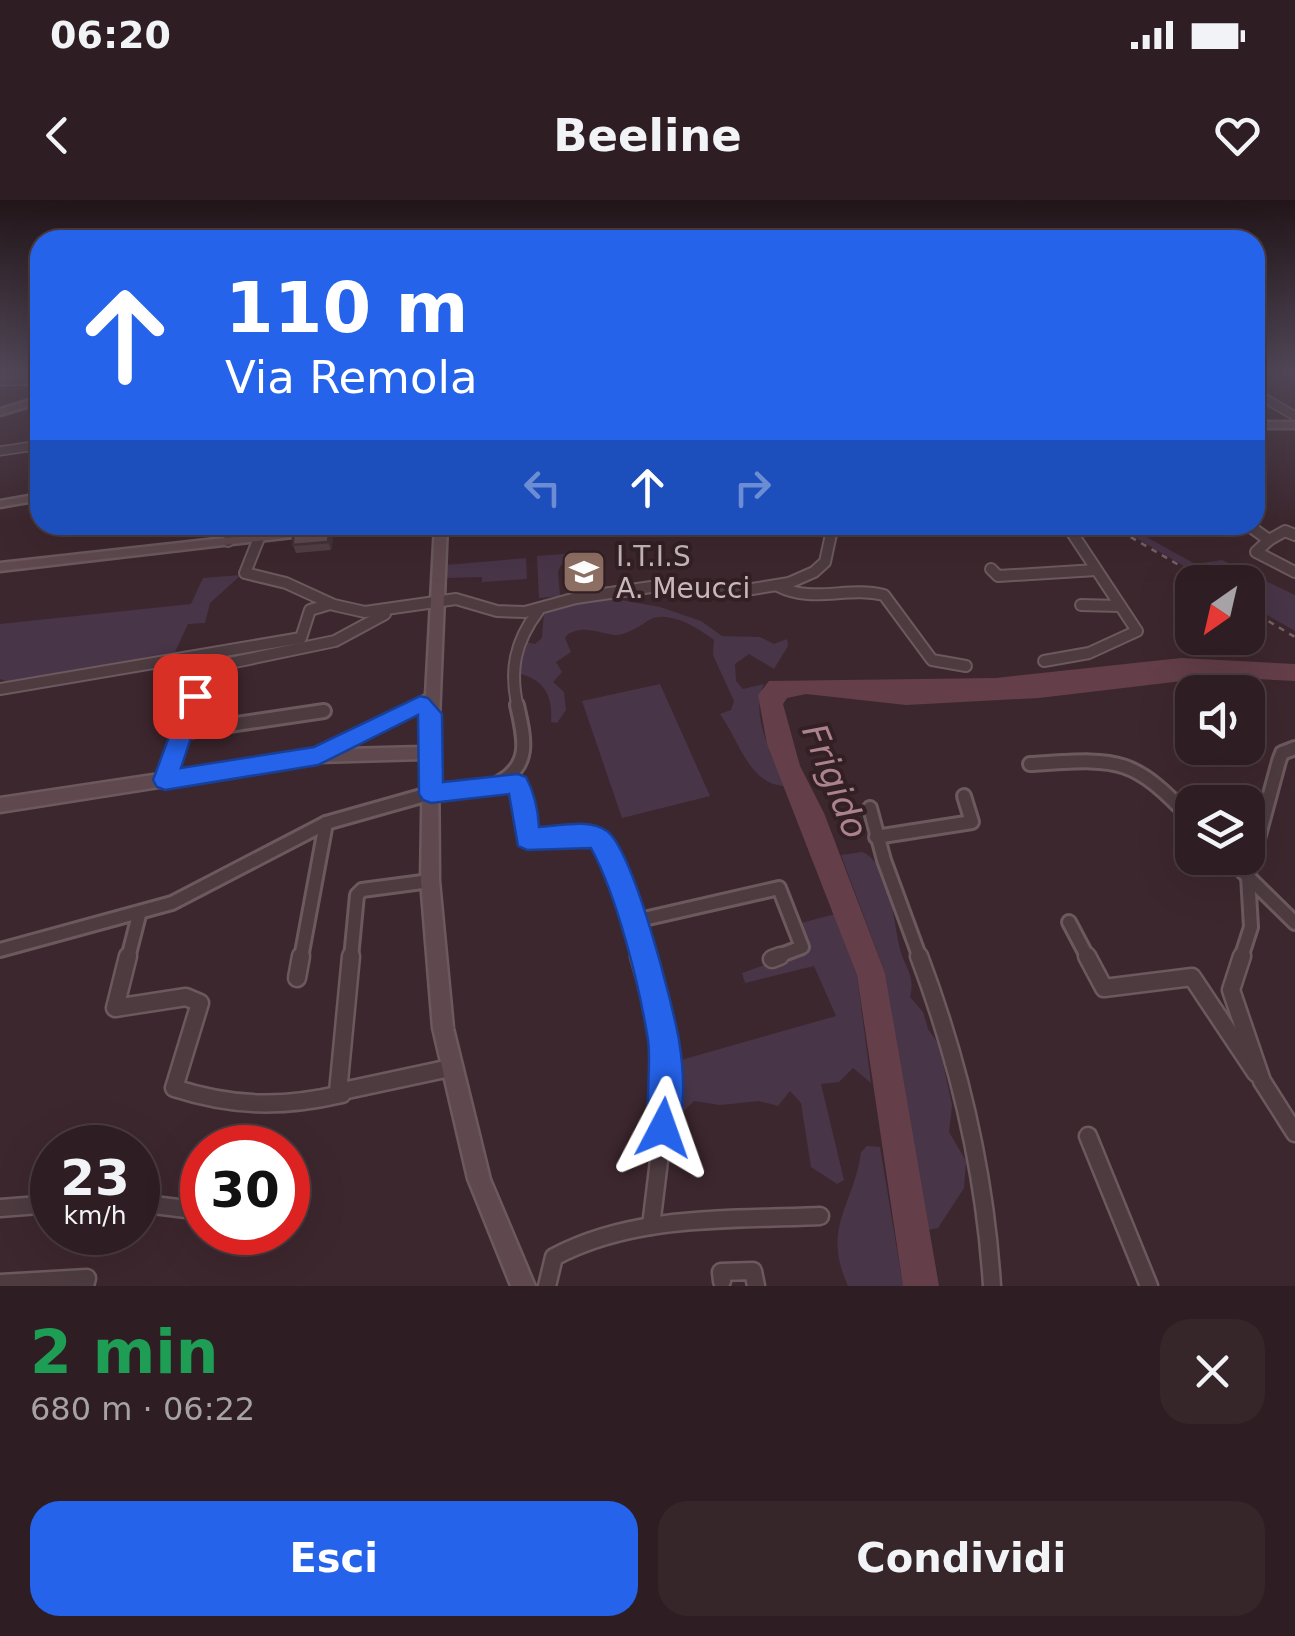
<!DOCTYPE html>
<html lang="it">
<head>
<meta charset="utf-8">
<style>
	body { margin:0; font-family:"DejaVu Sans",sans-serif; background:#36262a; color:#f1f3f6; height:100vh; display:flex; flex-direction:column; font-size:38px; white-space:nowrap }
	* { box-sizing:border-box; margin:0 }
	p { font-size:32px; color:#a7a2a5 }
	.icon { flex:none; width:55px; height:55px; fill:none; stroke:currentColor; stroke-width:2; stroke-linecap:round; stroke-linejoin:round }
	.map { position:relative; height:1086px; overflow:hidden }
	.panel { display:flex; flex-direction:column; background:#2e1d22; flex:1 }
	.panel>* { flex:none }
	.guide { position:absolute; left:30px; top:30px; width:1235px; height:305px; border-radius:30px; box-shadow:0 10px 40px #0002,0 0 0 2px #493b40; background:#2563eb; color:#fff; overflow:hidden }
	.needle { width:65px; rotate:214deg }
	.controls { position:absolute; left:1175px; top:365px; display:grid; gap:20px }
	.controls a { display:grid; place-items:center; width:90px; height:90px; border-radius:20px; background:#2e1d22; box-shadow:0 10px 40px #0002,0 0 0 2px #493b40; font-size:50px }
	.speed { position:absolute; left:30px; top:925px; display:flex; gap:20px; font-size:50px; font-weight:700; text-align:center }
	.speed>* { display:grid; place-content:center; width:130px; height:130px; border-radius:50%; background:#2e1d22; box-shadow:0 10px 40px #0002,0 0 0 2px #493b40; line-height:1 }
	.speed small { font-size:25px; font-weight:400 }
	.speed .limit { border:15px solid #d22; background:#fff; color:#111 }
	.pin { position:absolute; display:grid; place-items:center; width:85px; height:85px; color:#fff; margin:-42px; border-radius:20px; box-shadow:0 5px 15px #0006 }
	.me { position:absolute; width:110px; margin:-55px; rotate:4deg; stroke-linejoin:round; filter:drop-shadow(0 0 8px #0008) }
	.turn { display:flex; align-items:center; gap:35px; height:210px; padding:0 30px; font-size:45px }
	.turn .icon { width:130px; height:130px; stroke-width:2.5 }
	.turn b { display:block; font-size:70px; line-height:85px }
	.lanes { display:flex; align-items:center; height:95px; padding:0 30px; background:#0003; justify-content:center; gap:50px; direction:ltr }
	.lanes .off { opacity:.35 }
	.round { display:grid; place-items:center; flex:none; width:105px; height:105px; border-radius:30px; background:#36262a }
	.headline { display:flex; align-items:center; justify-content:space-between; height:170px; padding:0 30px }
	h1 { font-size:60px; font-weight:700; line-height:75px; color:#1e9e55 }
	.cta { display:flex; gap:20px; margin-top:auto; padding:20px 30px }
	.cta a { flex:1; height:115px; border-radius:30px; background:#2563eb; color:#fff; font-size:40px; font-weight:700; line-height:115px; text-align:center }
	.cta a+a { background:#36262a; color:#f1f3f6 }
	.status { display:flex; justify-content:space-between; align-items:center; height:70px; padding:0 50px; background:#2e1d22; direction:ltr }
	.status svg { height:28px; fill:currentColor }
	header { display:flex; justify-content:space-between; align-items:center; height:130px; padding:0 30px; background:#2e1d22; font-size:45px; font-weight:700 }
	.map>svg:first-child { display:block }
</style>
</head>
<body>
<div class="status"><b>06:20</b><svg viewBox="0 0 49 12"><path d="M0 12V9h3v3zM5 12V6h3v6zM10 12V3h3v9zM15 12V0h3v12zM26 1h20v11H26zM47 4h2v5h-2z"/></svg></div>
<header><svg class="icon" aria-label="back" viewBox="0 0 24 24"><path d="M15 5l-7 7 7 7"/></svg>Beeline<svg class="icon" aria-label="heart" viewBox="0 0 24 24"><path d="M12 20l-8-8c-3-5 5-10 8-4 3-6 11-1 8 4z"/></svg></header>
<div class="map">
<svg width="1295" height="1086" viewBox="0 0 1295 1086">
	<rect width="100%" height="100%" fill="#3d272e"/>
	<!-- green -->
	<g fill="#483548">
		<path d="M1114 325H1125L1195 364 1222 360 1295 395V431L1248 404V382H1211Z"/>
		<path d="M576 353 578 364 561 365 558 372 560 396 539 398 537 356Z"/>
		<path d="M526 358 527 379 482 382V377L446 378V365Z"/>
		<path d="M241 375 210 403 205 423 188 424 175 452 8 482 0 479V424L191 404 203 378Z"/>
		<path d="M604 397 660 407 701 421 722 436 760 437 774 444 787 439 788 446 774 469 749 454 735 464 736 481 743 489 764 484C749 513 773 558 785 586 749 585 739 540 720 514L731 510 734 501 713 455 714 440C700 429 668 409 649 420 640 426 625 436 614 435 597 433 585 425 568 434L565 438 571 452 556 462 562 472 553 482 564 492 566 510 557 523 551 522C553 495 544 479 517 473L525 442 535 444 542 438 544 411 573 401Z"/>
		<path d="M660 484 710 596 622 618 582 501Z"/>
		<path d="M862 652C889 662 894 721 899 745 903 766 916 774 910 797L923 812 928 829 939 845 952 905 949 932 966 961 964 988 938 1028 928 1030 885 773 841 655Z"/>
		<path d="M835 714 857 775 871 883 853 868 839 882 821 884 844 980 837 984 811 967 801 903 790 891 778 906 759 901 720 905 694 901 675 920 668 917 667 864 836 816 814 766 745 783 742 773 805 751 801 723Z"/>
		<path d="M867 946 880 947 903 1086H848C821 1027 854 1006 861 952Z"/>
	</g>
	<!-- water -->
	<path fill="#643f4a" d="M1181 458 1295 464V481L1216 477 1039 498 906 505 806 494 787 498 783 504 800 566 824 613 885 773 939 1086H903L857 775 767 544 758 495 769 481 996 478Z"/>
	<g fill="none" stroke-linecap="round" stroke-linejoin="round">
		<defs>
			<g id="street-far3">
				<path d="M0 181 40 180"/>
				<path d="M1255 193 1295 216"/>
				<path d="M0 251 40 245"/>
			</g>
			<g id="street-far2">
				<path d="M1248 325 1269 340 1256 352 1295 372"/>
				<path d="M1011 329 1069 326"/>
				<path d="M259 338 245 373 286 383 334 405 365 412 456 399 497 411 525 412 576 398 651 387 746 390 789 383 814 372 825 362 833 325"/>
				<path d="M1269 340 1285 331 1295 335"/>
				<path d="M228 341 242 325"/>
				<path d="M991 369 998 376 1096 370"/>
				<path d="M778 386C813 404 847 386 884 395L932 460 966 466"/>
				<path d="M1081 405 1120 406"/>
				<path d="M1044 461 1089 453 1137 431 1067 325"/>
				<path d="M225 464 335 441 385 414"/>
				<path d="M0 489 301 438 310 410 330 404"/>
				<path d="M191 508 210 455"/>
				<path d="M518 508C509 470 515 442 538 411"/>
			</g>
			<g id="street-far1">
				<path d="M182 532 324 511"/>
				<path d="M1030 564C1116 559 1131 554 1192 620"/>
				<path d="M165 580 192 505"/>
				<path d="M500 582C532 564 524 537 517 505"/>
				<path d="M870 608 884 660 920 758"/>
				<path d="M876 637 972 622 964 596"/>
				<path d="M1229 658 1295 723"/>
				<path d="M635 721 632 730 640 758"/>
				<path d="M1069 722 1088 758"/>
				<path d="M0 750 172 703 326 623 425 595 512 583 521 587 527 639C546 639 566 631 584 634 621 639 627 693 635 721L779 688 802 747 773 758"/>
				<path d="M128 758 139 715"/>
				<path d="M301 758 326 623"/>
				<path d="M351 758 357 695 362 690 430 681"/>
				<path d="M1241 758 1251 727 1248 676 1279 561 1282 553 1295 548"/>
			</g>
			<g id="street">
				<path d="M128 756 115 808 186 797 200 803 174 888C233 907 282 908 342 894"/>
				<path d="M351 756 338 892 450 868"/>
				<path d="M639 756 663 841 667 895 651 1026"/>
				<path d="M919 756C959 862 985 973 992 1086"/>
				<path d="M1087 756 1104 788 1192 777 1256 873"/>
				<path d="M1242 756 1231 790 1262 881 1295 933"/>
				<path d="M772 759 780 756"/>
				<path d="M297 778 301 756"/>
				<path d="M1088 936 1149 1086"/>
				<path d="M138 1003 202 1011"/>
				<path d="M0 1008 52 1004"/>
				<path d="M722 1081 721 1072 753 1071 756 1086"/>
				<path d="M0 1083 87 1078 85 1086"/>
				<path d="M547 1086 554 1057C634 1014 731 1020 820 1016"/>
			</g>
			<g id="secondary">
				<path d="M40 197V203L0 215V209Z"/>
				<rect x="1255" y="222" width="40" height="6"/>
				<path d="M40 294V300L0 307V301Z"/>
				<path d="M341 325H377L371 328 0 371V363Z"/>
				<path d="M435 325H447L438 543 439 681 453 828 490 979 535 1086H511L468 979 433 828 421 681 423 559 318 562 0 612V598L319 550 426 495ZM425 508 424 542 421 547 345 549Z"/>
			</g>
		</defs>
		<!-- street-far3 casing -->
		<use href="#street-far3" stroke="#6b595e" stroke-width="11"/>
		<!-- street-far2 casing -->
		<use href="#street-far2" stroke="#6b595e" stroke-width="14"/>
		<!-- street-far1 casing -->
		<use href="#street-far1" stroke="#6b595e" stroke-width="18"/>
		<!-- street casing -->
		<use href="#street" stroke="#6b595e" stroke-width="21"/>
		<!-- secondary casing -->
		<use href="#secondary" stroke="#6b595e" stroke-width="5"/>
		<!-- street-far3 -->
		<use href="#street-far3" stroke="#4d3b40" stroke-width="8"/>
		<!-- street-far2 -->
		<use href="#street-far2" stroke="#4d3b40" stroke-width="10"/>
		<!-- street-far1 -->
		<use href="#street-far1" stroke="#4d3b40" stroke-width="12"/>
		<!-- street -->
		<use href="#street" stroke="#4d3b40" stroke-width="16"/>
		<!-- secondary -->
		<use href="#secondary" fill="#5f494f" fill-rule="evenodd"/>
		<!-- rail -->
		<g stroke="#766268" stroke-width="2.5" stroke-dasharray="6 6" stroke-linecap="butt">
			<path d="M1110 325 1208 382"/>
			<path d="M1248 409 1295 437"/>
		</g>
	</g>
	<!-- wall -->
	<path fill="#533f45" d="M333 339 331 350 296 353 293 345Z"/>
	<!-- shaded-wall -->
	<path fill="#433338" d="M329 331 333 339 331 350 328 342Z"/>
	<!-- building -->
	<path fill="#604950" stroke="#433338" stroke-width="2.5" d="M329 331 328 342 293 345V336Z"/>
	<!-- sky -->
	<linearGradient id="sky" x2="0" y2="1"><stop stop-color="#221519"/><stop offset="0.53" stop-color="#514757"/><stop offset="1" stop-color="#514757" stop-opacity="0"/></linearGradient>
	<rect width="1295" height="323" fill="url(#sky)"/>
	<!-- route -->
	<path fill="#2563eb" stroke="#184099" stroke-width="2.5" d="M195 489 205 496 181 568 314 547 420 496 428 498 442 514 443 582 518 574 526 577C535 594 538 609 539 627 560 626 589 618 607 631 634 652 672 802 679 840 684 871 687 910 674 939L663 944 651 939C643 920 652 867 648 840 639 784 617 696 591 648L527 650 518 646 509 594 431 603 423 600 419 594 418 515 318 565 165 590 157 587 153 580 184 496Z"/>
	<!-- icons -->
	<defs>
		<symbol id="school-square" viewBox="-11 -11 22 22"><rect x="-9" y="-9" width="18" height="18" rx="4" fill="#8d6e63" stroke="#322025"/><path d="M0-5L7-2L0 1L-7-2ZM-4 1L0 2.5L4 1V4Q0 6-4 4Z" fill="#fff"/></symbol>
	</defs>
	<g fill-rule="evenodd">
		<use href="#school-square" x="559" y="347" width="50" height="50"/>
	</g>
	<g text-anchor="middle" dominant-baseline="central" stroke-width="8" stroke-linejoin="round" paint-order="stroke">
		<!-- far-poi labels -->
		<g font-size="28" fill="#c8b7bc" stroke="#322025" text-anchor="start">
			<text x="616" y="356">I.T.I.S<tspan x="616" dy="32">A. Meucci</tspan></text>
		</g>
		<!-- water labels -->
		<g font-size="35" font-style="italic" fill="#ac828e" stroke="#322025">
			<text transform="translate(835 581) rotate(68)">Frigido</text>
		</g>
	</g>
</svg>
<div class="controls">
<a><svg class="needle" viewBox="-14 -14 28 28"><path d="M0-13l5 13h-10z" fill="#e53935"/><path d="M0 13l5-13h-10z" fill="#a7a2a5"/></svg></a>
<a><svg class="icon" aria-label="sound" viewBox="0 0 24 24"><path d="M4 9h4l5-4v14l-5-4H4zM17 9q2 3 0 6"/></svg></a>
<a><svg class="icon" aria-label="layers" viewBox="0 0 24 24"><path d="M12 4l9 5-9 5-9-5zM3 14l9 5 9-5"/></svg></a>
</div>
<div class="speed"><div>23<small>km/h</small></div><div class="limit">30</div></div>
<div class="pin" style="left:195px;top:496px;background:#d93025"><svg class="icon" aria-label="arrive" viewBox="0 0 24 24"><path d="M6 21V4h12l-3 4 3 4H6"/></svg></div>
<svg class="me" style="left:663px;top:928px" viewBox="-20 -20 40 40"><path d="M0-17L14 15 0 8-14 15z" fill="#2563eb" stroke="#fff" stroke-width="4"/></svg>
<div class="guide">
<div class="turn"><svg class="icon" aria-label="ahead" viewBox="0 0 24 24"><path d="M12 20V5M6 11l6-6 6 6"/></svg><div><b>110 m</b>Via Remola</div></div>
<div class="lanes"><svg class="icon off" aria-label="left" viewBox="0 0 24 24"><path d="M17 20v-9H6M10 6l-5 5 5 5"/></svg><svg class="icon" aria-label="ahead" viewBox="0 0 24 24"><path d="M12 20V5M6 11l6-6 6 6"/></svg><svg class="icon off" aria-label="right" viewBox="0 0 24 24"><path d="M7 20v-9h11M14 6l5 5-5 5"/></svg></div>
</div>
</div>
<section class="panel">
<div class="headline"><div><h1>2 min</h1><p>680 m · 06:22</p></div><a class="round"><svg class="icon" aria-label="close" viewBox="0 0 24 24"><path d="M6 6l12 12M18 6L6 18"/></svg></a></div>
<div class="cta"><a>Esci</a><a>Condividi</a></div>
</section>
</body>
</html>
